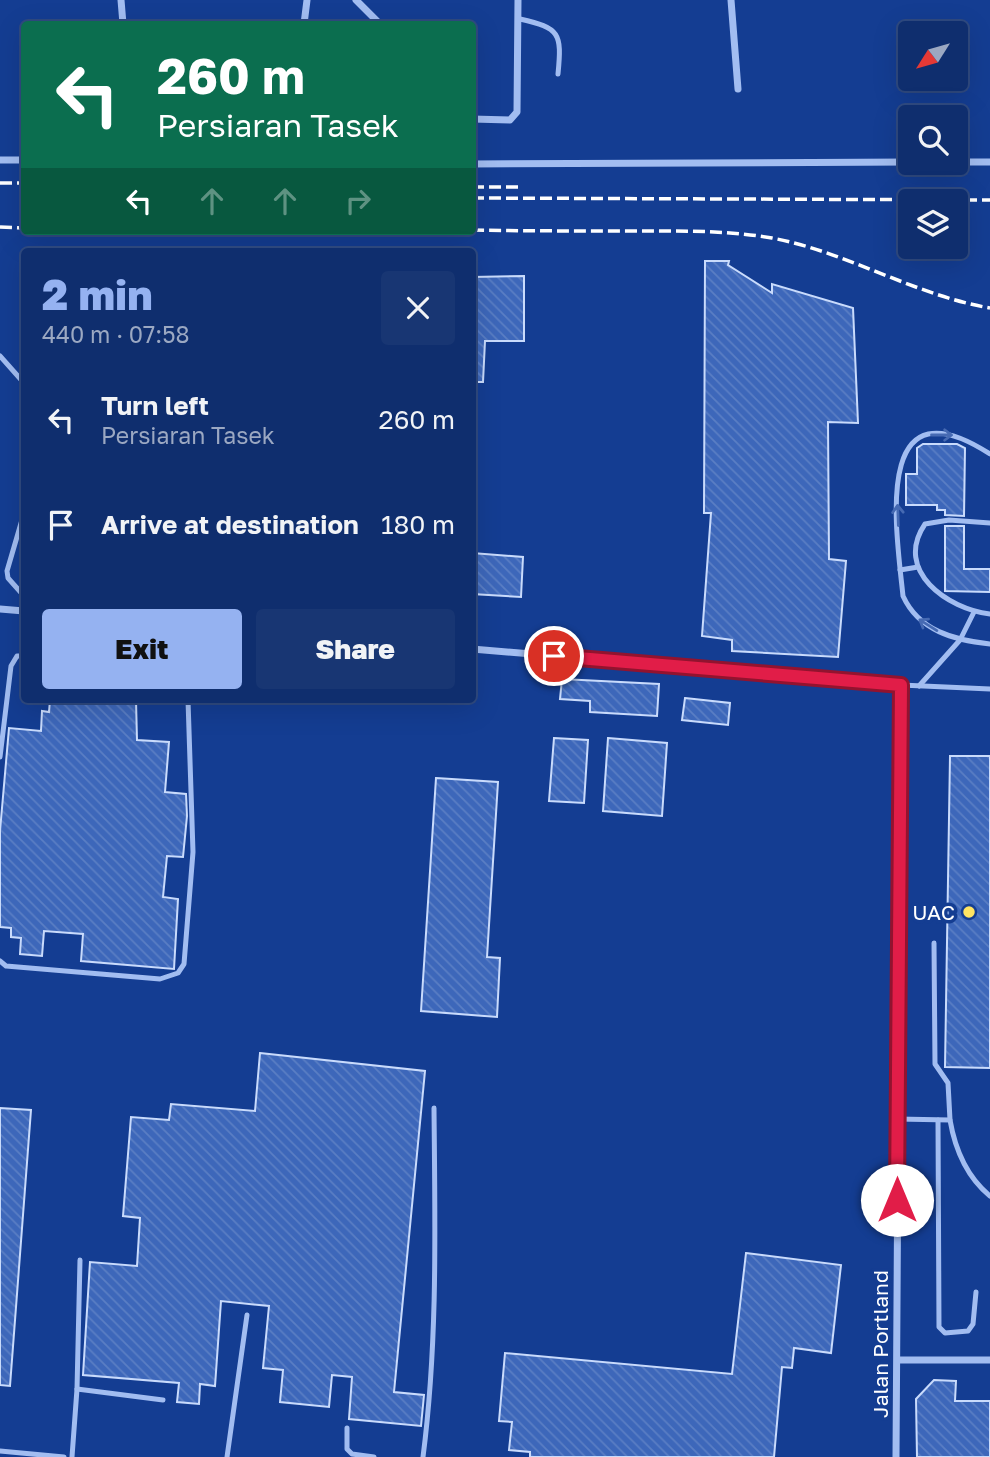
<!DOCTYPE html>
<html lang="en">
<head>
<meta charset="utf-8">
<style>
	body { margin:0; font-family:"Golos Text",sans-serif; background:#183673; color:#f1f3f6; height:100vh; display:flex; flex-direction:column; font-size:26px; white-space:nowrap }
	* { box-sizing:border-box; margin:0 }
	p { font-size:23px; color:#9ba8c2 }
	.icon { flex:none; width:38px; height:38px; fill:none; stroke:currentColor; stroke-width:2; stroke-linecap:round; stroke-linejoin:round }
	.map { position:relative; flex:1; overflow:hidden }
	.sheet { position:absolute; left:21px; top:248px; width:455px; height:455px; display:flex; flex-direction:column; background:#0f2e6e; border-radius:7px; box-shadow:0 7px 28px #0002,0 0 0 2px #2f4a81 }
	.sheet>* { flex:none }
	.guide { position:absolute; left:21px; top:21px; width:455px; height:214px; border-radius:7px; box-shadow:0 7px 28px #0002,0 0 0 2px #2f4a81; background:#0b6e4f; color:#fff; overflow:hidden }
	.needle { width:46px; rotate:233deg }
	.controls { position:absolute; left:898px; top:21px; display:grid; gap:14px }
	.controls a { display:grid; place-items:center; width:70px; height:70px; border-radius:7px; background:#0f2e6e; box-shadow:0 7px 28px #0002,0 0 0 2px #2f4a81; font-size:35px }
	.pin { position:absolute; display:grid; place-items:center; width:60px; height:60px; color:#fff; margin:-30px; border:4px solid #fff; border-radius:50%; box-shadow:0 2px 7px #0007 }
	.me { position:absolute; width:77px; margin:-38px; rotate:0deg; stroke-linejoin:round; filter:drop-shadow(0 0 5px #0008) }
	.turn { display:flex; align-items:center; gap:24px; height:147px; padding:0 21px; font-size:32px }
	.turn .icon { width:91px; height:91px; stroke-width:2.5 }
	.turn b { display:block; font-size:49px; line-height:60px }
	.lanes { display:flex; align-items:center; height:66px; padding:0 21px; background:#0003; justify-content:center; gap:35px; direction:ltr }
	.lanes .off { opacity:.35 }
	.round { display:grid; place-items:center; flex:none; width:74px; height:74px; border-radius:7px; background:#183673 }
	.overview { display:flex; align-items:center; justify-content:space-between; height:119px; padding:0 21px }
	h1 { font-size:42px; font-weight:800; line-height:52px; color:#95b2f1 }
	.button { display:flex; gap:14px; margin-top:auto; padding:14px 21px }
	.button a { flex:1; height:80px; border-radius:7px; background:#95b2f1; color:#111; font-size:28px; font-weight:800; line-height:80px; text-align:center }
	.button a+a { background:#183673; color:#f1f3f6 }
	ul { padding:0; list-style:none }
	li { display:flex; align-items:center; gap:21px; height:105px; padding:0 21px }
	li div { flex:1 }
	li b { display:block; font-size:26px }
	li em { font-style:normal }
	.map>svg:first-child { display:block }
</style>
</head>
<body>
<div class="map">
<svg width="990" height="1457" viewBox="0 0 990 1457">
	<defs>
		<pattern id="building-back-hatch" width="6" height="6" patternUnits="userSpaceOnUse" patternTransform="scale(1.75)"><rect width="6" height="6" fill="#3d67ba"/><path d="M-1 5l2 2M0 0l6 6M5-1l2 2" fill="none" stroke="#5a7ec4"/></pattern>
	</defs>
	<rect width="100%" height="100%" fill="#143d92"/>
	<!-- building -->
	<g fill="url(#building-back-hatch)" stroke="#c9dbfc" stroke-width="2">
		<path d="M705 261H729L728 265 772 293V284L853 308 858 423 828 422 829 559 846 561 838 657 732 651V640L702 636 711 513H704Z"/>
		<path d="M524 276V341H485L483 382H472V277Z"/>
		<path d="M923 444H957L965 448 964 516 945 515V510H937V505H906V474H917V448Z"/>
		<path d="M945 526H964V569H990V592L945 591Z"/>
		<path d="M472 553 523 557 521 597 472 594Z"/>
		<path d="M562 679 659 684 657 716 590 712V701L560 699Z"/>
		<path d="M685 698 730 703 728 725 682 720Z"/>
		<path d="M50 700H136L137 740 169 742 165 792 186 794 187 816 183 857 167 856 163 897 178 899 174 969 81 961 83 934 44 931 42 956 20 954 21 938 11 937V928L0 927V831L9 728 41 731 42 711 49 712Z"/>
		<path d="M554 738 588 740 584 803 549 801Z"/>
		<path d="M608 738 667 743 662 816 603 811Z"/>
		<path d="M950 756H990V1068L945 1067Z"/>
		<path d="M436 778 498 782 487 957 500 958 497 1017 421 1011Z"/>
		<path d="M260 1053 425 1071 394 1392 424 1395 421 1426 349 1419 352 1377 332 1375 329 1407 280 1402 283 1370 263 1368 269 1306 221 1301 215 1386 200 1384 199 1404 177 1402 179 1383 83 1375 90 1262 137 1266 140 1218 123 1216 131 1117 169 1120 171 1104 255 1111Z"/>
		<path d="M0 1108 31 1110 10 1386 0 1385Z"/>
		<path d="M746 1253 841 1265 831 1353 794 1348 792 1368 782 1367 774 1457H530V1452L509 1450 512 1422 499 1421 505 1353 732 1374Z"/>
		<path d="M934 1380 956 1381 955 1401H990V1457H917L916 1399Z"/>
	</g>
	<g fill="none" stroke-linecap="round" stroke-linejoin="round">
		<!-- lane -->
		<g stroke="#a2bdf1" stroke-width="5">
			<path d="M520 19C560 28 562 33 558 74"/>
			<path d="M0 356 24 383"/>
			<path d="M990 454C872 378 896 529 903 596 919 631 954 640 990 644"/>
			<path d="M990 523 949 520 925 524C893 571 948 609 990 614"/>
			<path d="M900 570 918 567"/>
			<path d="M24 611V596L8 578 7 571 24 513"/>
			<path d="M901 685 990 689"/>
			<path d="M919 686 960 640 974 612"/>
			<path d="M0 757 11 666 17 656H24"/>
			<path d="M934 943 935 1064 948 1083 950 1120"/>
			<path d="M0 961 6 966 160 979 178 973 184 964 193 852 188 700"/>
			<path d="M897 1119 950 1120C955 1149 967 1177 990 1196"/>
			<path d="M938 1120 939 1327 945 1333 968 1331 973 1324 976 1292"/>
			<path d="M77 1389 163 1400"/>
			<path d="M347 1428V1449L352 1454 374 1457"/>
			<path d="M0 1451 64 1457"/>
			<path d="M72 1457 77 1389 80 1260"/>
			<path d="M227 1457 247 1315"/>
			<path d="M423 1457C438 1341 435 1224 434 1108"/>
		</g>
		<!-- street -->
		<g stroke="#a2bdf1" stroke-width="7">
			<path d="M121 0 123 24"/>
			<path d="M356 0 380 24"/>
			<path d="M731 0 738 89"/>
			<path d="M304 24 307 0"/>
			<path d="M472 119 510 120 517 112 518 0"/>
			<path d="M0 160H24"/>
			<path d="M956 162H990"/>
			<path d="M472 164 910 162"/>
			<path d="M0 609 24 611"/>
			<path d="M472 649 901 685 896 1457"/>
			<path d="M898 1360H990"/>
		</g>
		<!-- rail -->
		<g stroke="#fff" stroke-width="3.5" stroke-dasharray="12 5" stroke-linecap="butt">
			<path d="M0 183H24"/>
			<path d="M472 187H518"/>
			<path d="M472 198 990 200"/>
			<path d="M0 227 24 228"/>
			<path d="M472 230C526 231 579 231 633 231 679 231 726 230 772 238 847 252 914 295 990 308"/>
		</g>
	</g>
	<!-- one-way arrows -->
	<defs><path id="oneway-shaft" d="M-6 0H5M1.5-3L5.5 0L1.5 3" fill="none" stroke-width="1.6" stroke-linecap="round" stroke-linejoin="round" transform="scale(1.75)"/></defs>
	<g stroke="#466ab3">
		<use href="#oneway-shaft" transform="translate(942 435)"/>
		<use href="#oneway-shaft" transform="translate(898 515) rotate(-92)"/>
		<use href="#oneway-shaft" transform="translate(928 625) rotate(-148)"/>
	</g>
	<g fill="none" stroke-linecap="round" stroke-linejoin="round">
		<defs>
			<path id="route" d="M554 656 901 685 897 1200"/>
		</defs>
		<!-- route casing -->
		<use href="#route" stroke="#92132f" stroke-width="18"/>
		<!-- route -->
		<use href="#route" stroke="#e11d48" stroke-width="12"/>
	</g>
	<!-- markers -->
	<circle fill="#ffe463" stroke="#143d92" stroke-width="2.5" cx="969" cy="912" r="7"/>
	<g text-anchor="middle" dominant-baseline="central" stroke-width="7" stroke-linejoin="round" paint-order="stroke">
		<!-- poi labels -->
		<g font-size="21" fill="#fff" stroke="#143d92" text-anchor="end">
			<text x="955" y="912">UAC</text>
		</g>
		<!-- street labels -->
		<g font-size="21" fill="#fff" stroke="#143d92">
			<text transform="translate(880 1344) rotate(-90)">Jalan Portland</text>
		</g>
	</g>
</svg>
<div class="controls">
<a><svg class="needle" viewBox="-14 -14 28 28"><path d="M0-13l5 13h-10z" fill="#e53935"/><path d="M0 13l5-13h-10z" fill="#9ba8c2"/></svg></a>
<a><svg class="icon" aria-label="search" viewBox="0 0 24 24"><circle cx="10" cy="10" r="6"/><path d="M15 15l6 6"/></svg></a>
<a><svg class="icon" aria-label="layers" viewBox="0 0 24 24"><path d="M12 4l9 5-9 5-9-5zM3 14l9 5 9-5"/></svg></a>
</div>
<div class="pin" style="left:554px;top:656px;background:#d93025"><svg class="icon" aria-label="arrive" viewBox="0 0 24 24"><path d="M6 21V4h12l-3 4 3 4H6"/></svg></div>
<svg class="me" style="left:897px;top:1200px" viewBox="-20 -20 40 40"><circle r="19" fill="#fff"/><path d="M0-13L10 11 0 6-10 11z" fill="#e11d48"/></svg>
<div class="guide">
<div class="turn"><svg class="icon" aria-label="left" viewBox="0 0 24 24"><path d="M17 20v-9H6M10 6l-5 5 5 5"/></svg><div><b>260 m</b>Persiaran Tasek</div></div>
<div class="lanes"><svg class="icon" aria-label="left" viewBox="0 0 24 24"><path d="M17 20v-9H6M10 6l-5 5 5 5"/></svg><svg class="icon off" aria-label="ahead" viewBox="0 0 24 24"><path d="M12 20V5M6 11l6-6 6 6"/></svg><svg class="icon off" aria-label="ahead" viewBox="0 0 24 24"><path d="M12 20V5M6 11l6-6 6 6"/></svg><svg class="icon off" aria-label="right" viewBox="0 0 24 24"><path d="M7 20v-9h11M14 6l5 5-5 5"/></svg></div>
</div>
<section class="sheet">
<div class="overview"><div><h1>2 min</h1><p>440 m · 07:58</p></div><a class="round"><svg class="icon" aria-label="close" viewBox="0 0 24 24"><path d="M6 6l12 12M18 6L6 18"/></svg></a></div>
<ul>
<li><svg class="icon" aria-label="left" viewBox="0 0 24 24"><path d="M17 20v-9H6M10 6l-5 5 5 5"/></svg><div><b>Turn left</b><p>Persiaran Tasek</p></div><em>260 m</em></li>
<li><svg class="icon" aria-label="arrive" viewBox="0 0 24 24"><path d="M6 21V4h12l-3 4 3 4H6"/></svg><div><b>Arrive at destination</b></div><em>180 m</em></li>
</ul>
<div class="button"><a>Exit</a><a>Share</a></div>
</section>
</div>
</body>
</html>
